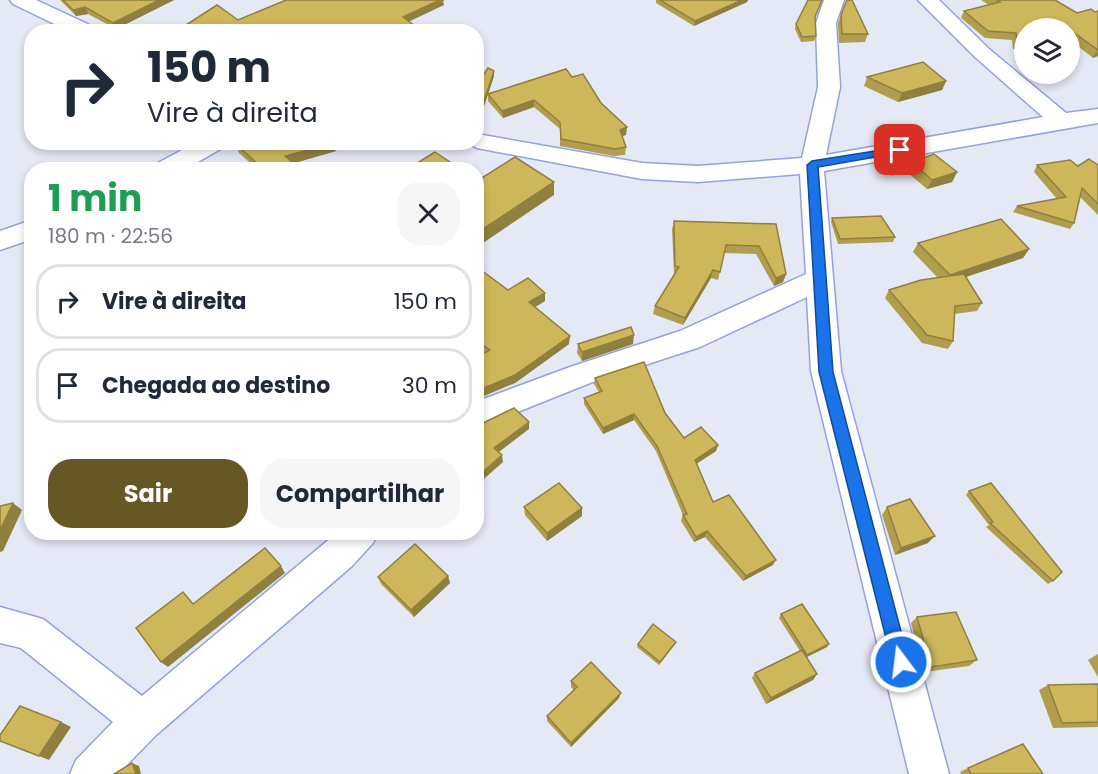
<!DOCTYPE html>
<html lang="pt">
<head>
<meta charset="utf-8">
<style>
	body { margin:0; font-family:Poppins,sans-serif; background:#f6f6f7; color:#1f2937; height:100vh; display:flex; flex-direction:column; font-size:22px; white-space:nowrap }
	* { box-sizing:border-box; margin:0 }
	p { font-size:20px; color:#747a83 }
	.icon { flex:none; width:33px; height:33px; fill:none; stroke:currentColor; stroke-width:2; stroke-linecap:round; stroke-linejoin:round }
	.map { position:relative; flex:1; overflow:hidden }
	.panel { position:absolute; left:24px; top:162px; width:460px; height:378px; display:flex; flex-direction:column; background:#fff; border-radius:24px; box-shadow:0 3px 9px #0003 }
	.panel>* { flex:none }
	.banner { position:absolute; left:24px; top:24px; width:460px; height:126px; border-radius:24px; box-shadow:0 3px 9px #0003; background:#fff; color:#1f2937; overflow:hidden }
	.tools { position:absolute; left:1014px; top:18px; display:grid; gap:12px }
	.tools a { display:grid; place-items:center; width:66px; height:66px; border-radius:50%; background:#fff; box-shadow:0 3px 9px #0003; font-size:30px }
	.pin { position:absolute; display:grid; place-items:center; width:51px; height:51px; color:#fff; margin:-26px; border-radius:12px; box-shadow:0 3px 9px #0006 }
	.me { position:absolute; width:66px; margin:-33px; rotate:345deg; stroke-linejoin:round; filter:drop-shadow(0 0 4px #0008) }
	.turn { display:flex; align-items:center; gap:21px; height:126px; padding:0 24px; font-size:27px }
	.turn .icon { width:78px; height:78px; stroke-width:2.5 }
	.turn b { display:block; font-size:42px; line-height:51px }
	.round { display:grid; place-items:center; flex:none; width:63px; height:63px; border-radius:24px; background:#f6f6f7 }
	.summary { display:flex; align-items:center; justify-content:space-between; height:102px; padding:0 24px }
	h1 { font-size:36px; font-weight:700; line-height:45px; color:#1e9e55 }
	.action { display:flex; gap:12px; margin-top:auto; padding:12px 24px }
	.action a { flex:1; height:69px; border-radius:24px; background:#655825; color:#fff; font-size:24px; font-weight:700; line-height:69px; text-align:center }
	.action a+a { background:#f6f6f7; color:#1f2937 }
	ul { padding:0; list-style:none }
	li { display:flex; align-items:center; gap:18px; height:75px; margin:0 12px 9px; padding:0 12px; border:3px solid #e0e1e3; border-radius:24px }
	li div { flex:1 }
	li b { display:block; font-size:22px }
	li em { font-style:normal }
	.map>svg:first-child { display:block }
</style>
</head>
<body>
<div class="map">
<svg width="1098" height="774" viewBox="0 0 1098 774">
	<rect width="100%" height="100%" fill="#e5e8f5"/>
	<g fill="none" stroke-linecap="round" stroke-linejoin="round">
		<defs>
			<g id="street">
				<path d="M10 0H36L96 28 99 32H71L13 4Z"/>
				<path d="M824 0H844L836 23 840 87 826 155 1043 117 975 57 918 0H939L989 49 1066 113 1098 109V123L824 171 841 371 949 774H909L811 371 807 297 700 347 590 383 500 419 477 432 478 401 570 367 680 331 806 274 800 174 698 182 642 179 477 148 466 142H477V134L642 163 698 166 802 158 818 87 816 23Z"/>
				<path d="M197 142H227L224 147 184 170H153L156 164Z"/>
				<path d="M32 220V239L0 250V231Z"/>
				<path d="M338 532H378L373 543 352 566 156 735 118 774H70L76 760 113 722 21 648 0 643V607L43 619 142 696Z"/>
			</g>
		</defs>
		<!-- street casing -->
		<use href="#street" stroke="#94a1e0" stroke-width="3"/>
		<!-- street -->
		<use href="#street" fill="#fff" fill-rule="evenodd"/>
	</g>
	<!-- wall -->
	<g fill="#b19d4e">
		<path d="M60 0H174L116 29 88 14 76 16Z"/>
		<path d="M656 0H748L747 2 694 26 656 3Z"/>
		<path d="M981 0H1055L1077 13 1095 12 1098 56 1093 58 1070 40V28H1024V45L1013 49 1012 40 985 38 961 18 964 11 989 5Z"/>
		<path d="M841 15 868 34 865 42 839 43 838 23Z"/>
		<path d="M815 19 816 36 814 41 801 42 795 29 796 24Z"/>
		<path d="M494 71V76L488 94 572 77 601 103 626 135 622 136 626 147 625 155 614 156 560 146V129L534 107 503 118 488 101V94Z"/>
		<path d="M867 77 946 81 942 90 898 102 864 86Z"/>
		<path d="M236 144 336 151 293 163 298 167 299 170H258L239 153Z"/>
		<path d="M912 162 957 172 952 182 927 189 907 172Z"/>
		<path d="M1037 165 1078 166 1098 165V215L1080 197 1074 223 1070 229 1013 212 1017 206 1057 199 1034 172Z"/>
		<path d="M832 218 895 237 893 242 838 244 831 222Z"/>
		<path d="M674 221 776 224 786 274 783 282 774 286 756 254 724 253 718 280 711 278 683 325 653 314 655 306 675 274H674L672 229Z"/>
		<path d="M918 243 1029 249 1023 258 966 277 982 303 977 311 954 314 953 341 948 349 922 343 885 298 889 290 938 278 913 252Z"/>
		<path d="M477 267 508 290 545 301 535 307 569 344 515 383 484 353 477 349Z"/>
		<path d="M578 344H633L582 361 577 353Z"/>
		<path d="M595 378 665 413 684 438 718 445 716 451 696 464 713 502 773 565 743 581 705 537 694 542 681 521 683 515 656 451 634 420 603 434 584 404V398L599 392 594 384Z"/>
		<path d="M969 491 1053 581 1048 584 986 527 989 525 966 495Z"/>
		<path d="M524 507 582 508V516L547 541 525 515Z"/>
		<path d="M887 507 928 543 895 555 882 515Z"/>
		<path d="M448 576 450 583 414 617 381 584 378 577Z"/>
		<path d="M781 614 827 647 806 657 817 674 813 680 766 704 752 678 755 673 800 651 779 618Z"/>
		<path d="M917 617 977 660 969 666 924 672 911 623Z"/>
		<path d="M638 644 674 645 659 665 637 647Z"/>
		<path d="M1098 654V677L1088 660Z"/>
		<path d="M571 681 619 698 571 747 547 721V716L574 690 571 687Z"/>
		<path d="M1098 684V727L1053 728 1039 690 1048 685Z"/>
		<path d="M968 768 1043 774H961L960 772Z"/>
	</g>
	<!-- shaded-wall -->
	<g fill="#908040">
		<path d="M159 0H174L116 29 113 23Z"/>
		<path d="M436 0H445L443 1 444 5 404 24 403 17Z"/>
		<path d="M742 0H748L747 2 694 26 695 21Z"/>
		<path d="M85 7 88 14 76 16 73 10Z"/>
		<path d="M1024 39V45L1013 49 1017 42Z"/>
		<path d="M1097 50 1098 56 1093 58Z"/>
		<path d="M494 71V76L477 128V122Z"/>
		<path d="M946 81 942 90 898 102 902 93Z"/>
		<path d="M534 100V107L503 118 502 111Z"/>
		<path d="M627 127 626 135 619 137 620 130Z"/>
		<path d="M334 143 336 151 288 165 285 156Z"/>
		<path d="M957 172 952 182 927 189 932 180Z"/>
		<path d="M554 182V195L477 247V233Z"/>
		<path d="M1029 249 1023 258 944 284 950 275Z"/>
		<path d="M713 270 711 278 683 325 685 318Z"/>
		<path d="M786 274 783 282 774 286 776 278Z"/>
		<path d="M545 293V301L530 310 529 302Z"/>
		<path d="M634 335 633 344 582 361V352Z"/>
		<path d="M570 336 569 344 515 383 477 399V391Z"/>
		<path d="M634 414V420L603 434V428Z"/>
		<path d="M529 422V429L495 455 494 448Z"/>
		<path d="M718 445 716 451 693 466 695 460Z"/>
		<path d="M502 455 503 462 477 485V477Z"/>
		<path d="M13 503 22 510 3 551 0 552V530Z"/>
		<path d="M582 508V516L547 541V533Z"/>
		<path d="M707 531 705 537 694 542 696 537Z"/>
		<path d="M935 536 928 543 895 555 901 548Z"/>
		<path d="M776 560 773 565 743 581 746 576Z"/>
		<path d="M281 566 285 573 168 667 161 662Z"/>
		<path d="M448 576 450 583 414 617 411 610Z"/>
		<path d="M676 642 674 645 659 665 660 662Z"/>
		<path d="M829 644 827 647 805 658 807 655Z"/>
		<path d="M817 674 813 680 766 704 771 698Z"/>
		<path d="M621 693 619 698 571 747V743Z"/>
		<path d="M61 722 71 727 49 760 39 756Z"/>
		<path d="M132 763 139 766 141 774H136Z"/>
	</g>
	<!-- building -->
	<g fill="#ceb75b" stroke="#908040" stroke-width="1.5">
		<path d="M63 0H159L113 23 85 7 73 10Z"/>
		<path d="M286 0H440L403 17 423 32H175L217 5 238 20Z"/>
		<path d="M660 0H742L695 21Z"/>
		<path d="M808 0H822L815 17 816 36 802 37 796 24Z"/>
		<path d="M847 0H852L868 34H842L841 15Z"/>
		<path d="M996 0H1055L1077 13 1091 9 1095 12 1098 11V50L1070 30V28H1068L1064 26 1055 28H1024V39L1017 42 1016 33 988 31 964 11 1000 2Z"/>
		<path d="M923 62 946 81 902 93 867 77Z"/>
		<path d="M488 68 494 71 477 122V85Z"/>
		<path d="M566 69 572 77 583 74 601 103 627 127 620 130 626 147 615 149 561 139 560 122 534 100 502 111 488 94Z"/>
		<path d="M240 142H334V143L285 156 298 167 293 170H264L236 144Z"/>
		<path d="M435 152 459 168 458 170H406Z"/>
		<path d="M934 154 957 172 932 180 912 162Z"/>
		<path d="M515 157 554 182 477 233V181Z"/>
		<path d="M1089 159 1098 165V204L1082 188 1074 223 1017 206 1066 197 1037 165 1070 160 1078 166Z"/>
		<path d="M881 216 895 237 840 239 832 218Z"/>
		<path d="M1001 219 1029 249 950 275 918 243Z"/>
		<path d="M674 221 776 224 786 274 776 278 759 246 726 245 720 272 713 270 685 318 655 306 679 267 675 266Z"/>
		<path d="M477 267 508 290 528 278 545 293 529 302 570 336 515 375 477 391V357L490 350 477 341Z"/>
		<path d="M964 274 982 303 955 306 953 341 927 335 889 290 921 280Z"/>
		<path d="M631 327 634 335 582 352 578 344Z"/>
		<path d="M644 362 665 413 684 438 701 427 718 445 695 460 713 502 729 495 776 560 746 576 707 531 696 537 683 515 687 514 657 446 634 414 603 428 584 398 602 391 595 378Z"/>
		<path d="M514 408 529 422 494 448 502 455 477 477V431L478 430 477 426Z"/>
		<path d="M559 483 582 508 547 533 524 507Z"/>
		<path d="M991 483 1062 572 1053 581 990 523 993 522 969 491Z"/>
		<path d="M910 499 935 536 901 548 887 507Z"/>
		<path d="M13 503 0 530V506Z"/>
		<path d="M415 544 448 576 411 610 378 577Z"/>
		<path d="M265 548 281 566 161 662 136 628 183 592 193 604Z"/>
		<path d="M802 604 829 644 807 655 781 614Z"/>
		<path d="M956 612 977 660 931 667 917 617Z"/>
		<path d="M653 624 676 642 660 662 638 644Z"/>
		<path d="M802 650 817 674 771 698 755 673Z"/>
		<path d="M591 662 621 693 571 743 547 716 577 687 571 681Z"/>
		<path d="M1098 684V722L1062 723 1048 685Z"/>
		<path d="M20 706 61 722 39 756 0 741V735Z"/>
		<path d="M1023 744 1043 774H971L968 768Z"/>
		<path d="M132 763 136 774H114Z"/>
	</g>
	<!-- route -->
	<path fill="#1a73e8" stroke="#114b97" stroke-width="1.5" d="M900 147 906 150 904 152 818 167 833 372 909 662 907 668 901 671 895 668 892 662 819 372 807 165 812 161Z"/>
</svg>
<div class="tools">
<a><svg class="icon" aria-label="layers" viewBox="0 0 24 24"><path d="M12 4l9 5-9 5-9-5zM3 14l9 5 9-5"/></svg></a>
</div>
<div class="pin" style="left:900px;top:150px;background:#d93025"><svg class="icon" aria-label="arrive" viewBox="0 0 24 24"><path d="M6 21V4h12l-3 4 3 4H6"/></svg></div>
<svg class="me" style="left:901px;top:662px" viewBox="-20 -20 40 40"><circle r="17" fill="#1a73e8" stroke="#fff" stroke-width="3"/><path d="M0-11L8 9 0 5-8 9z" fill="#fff"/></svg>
<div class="banner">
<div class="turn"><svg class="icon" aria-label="right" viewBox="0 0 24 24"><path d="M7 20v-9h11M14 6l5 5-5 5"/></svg><div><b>150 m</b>Vire à direita</div></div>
</div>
<section class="panel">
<div class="summary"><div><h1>1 min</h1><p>180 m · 22:56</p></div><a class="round"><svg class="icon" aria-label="close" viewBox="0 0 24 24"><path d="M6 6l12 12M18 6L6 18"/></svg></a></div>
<ul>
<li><svg class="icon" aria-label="right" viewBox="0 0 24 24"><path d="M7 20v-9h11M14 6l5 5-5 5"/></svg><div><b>Vire à direita</b></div><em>150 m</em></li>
<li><svg class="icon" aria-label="arrive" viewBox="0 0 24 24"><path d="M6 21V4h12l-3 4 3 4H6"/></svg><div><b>Chegada ao destino</b></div><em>30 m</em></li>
</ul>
<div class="action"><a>Sair</a><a>Compartilhar</a></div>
</section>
</div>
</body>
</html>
